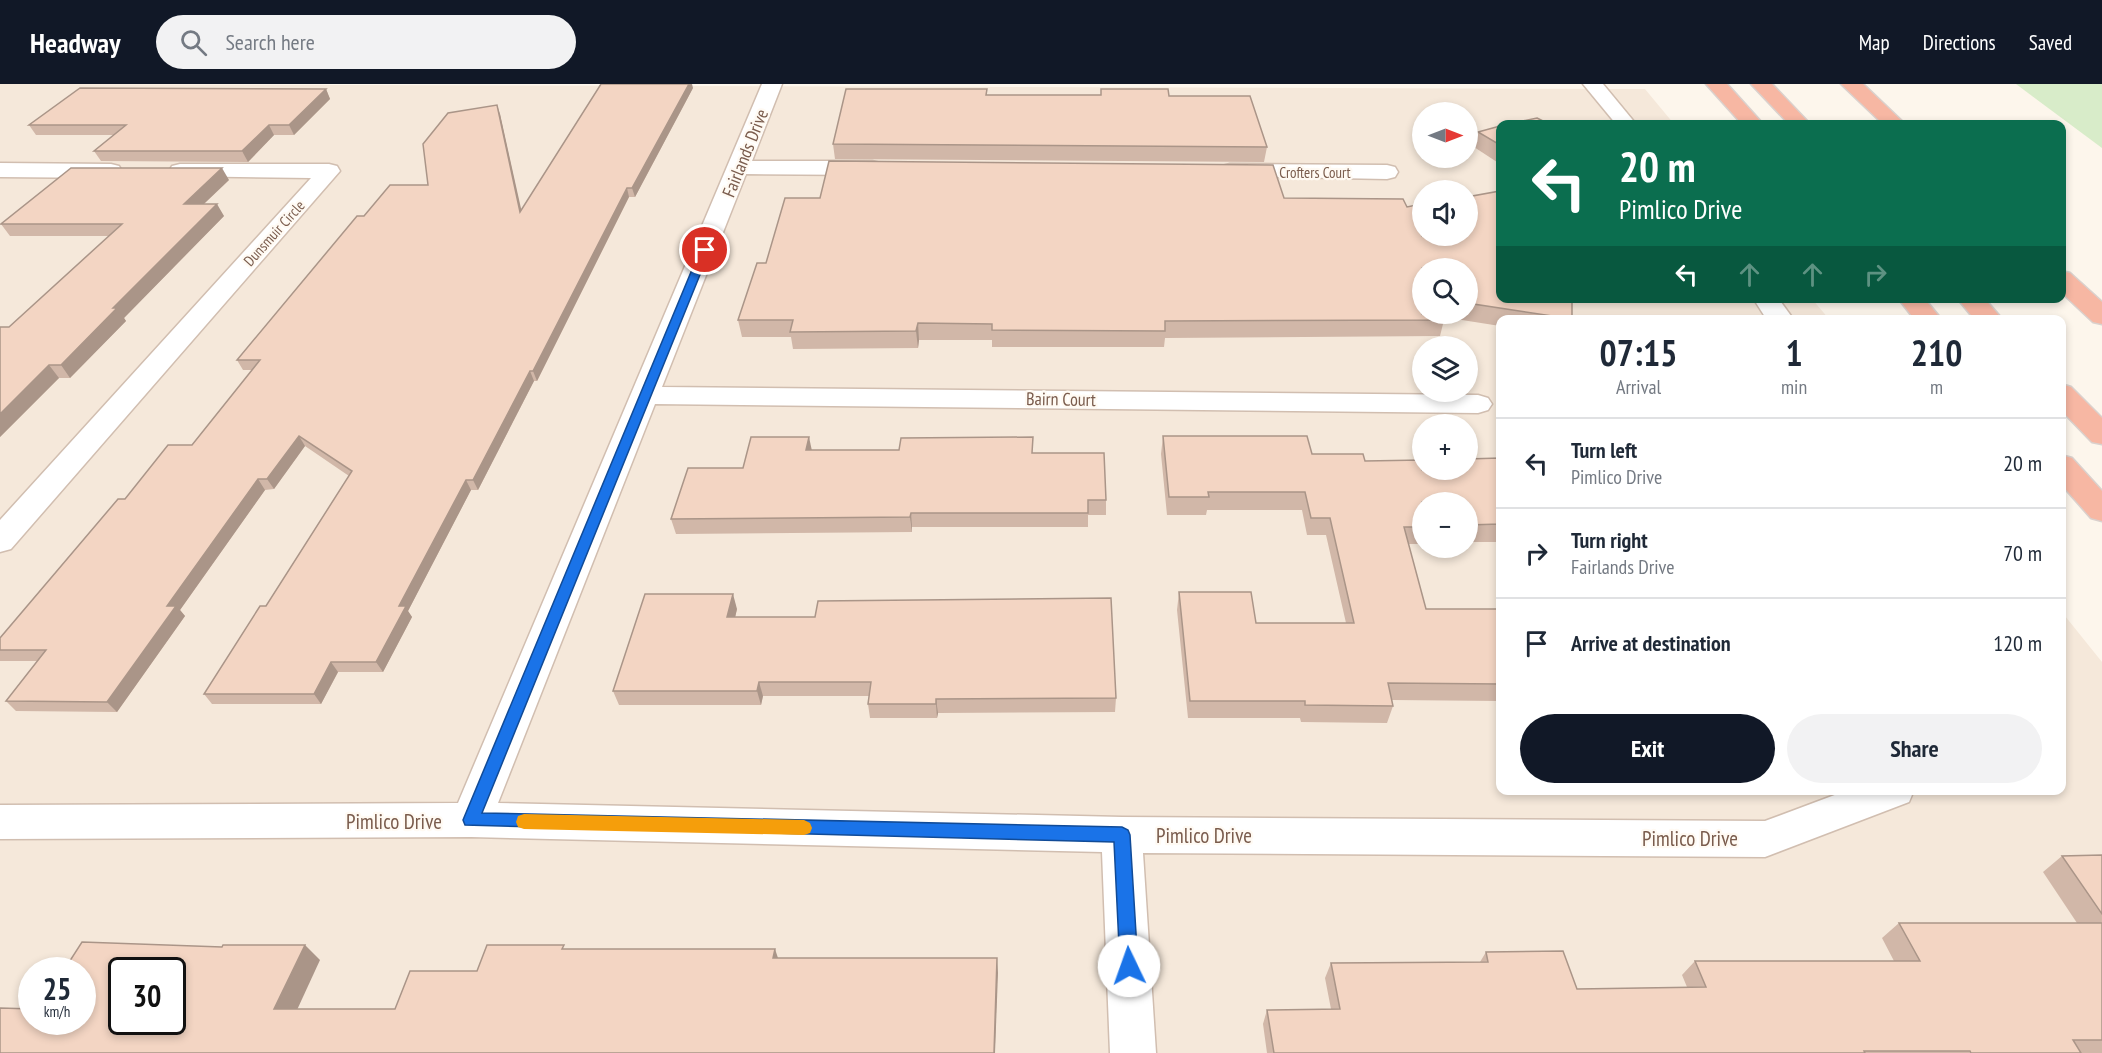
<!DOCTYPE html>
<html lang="en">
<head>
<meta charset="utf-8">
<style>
	body { margin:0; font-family:"PT Sans Narrow",sans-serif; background:#f2f2f3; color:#1f2937; height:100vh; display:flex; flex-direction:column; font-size:22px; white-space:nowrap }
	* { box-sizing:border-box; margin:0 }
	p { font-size:20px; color:#747a83 }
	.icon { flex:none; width:33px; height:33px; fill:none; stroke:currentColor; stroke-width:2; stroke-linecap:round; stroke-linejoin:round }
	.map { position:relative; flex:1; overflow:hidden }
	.panel { position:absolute; left:1496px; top:231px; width:570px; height:480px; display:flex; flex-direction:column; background:#fff; border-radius:12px; box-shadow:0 3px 9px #0003 }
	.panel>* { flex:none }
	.guide { position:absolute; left:1496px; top:36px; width:570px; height:183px; border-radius:12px; box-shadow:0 3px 9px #0003; background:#0b6e4f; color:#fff; overflow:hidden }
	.needle { width:39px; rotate:90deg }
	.buttons { position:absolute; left:1412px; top:18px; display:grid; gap:12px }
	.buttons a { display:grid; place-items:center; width:66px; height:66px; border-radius:50%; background:#fff; box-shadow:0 3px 9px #0003; font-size:30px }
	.speed { position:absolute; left:18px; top:873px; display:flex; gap:12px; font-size:30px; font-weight:700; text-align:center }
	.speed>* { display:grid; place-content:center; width:78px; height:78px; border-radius:50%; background:#fff; box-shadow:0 3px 9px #0003; line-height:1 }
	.speed small { font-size:15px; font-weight:400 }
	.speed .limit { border:3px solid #111; border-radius:9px; background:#fff; color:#111 }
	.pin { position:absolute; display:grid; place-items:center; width:51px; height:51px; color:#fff; margin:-26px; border:3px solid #fff; border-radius:50%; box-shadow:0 2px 6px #0007 }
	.me { position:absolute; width:66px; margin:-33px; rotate:357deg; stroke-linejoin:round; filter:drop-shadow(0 0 4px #0008) }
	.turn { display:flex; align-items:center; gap:21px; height:126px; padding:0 24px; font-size:27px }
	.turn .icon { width:78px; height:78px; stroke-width:2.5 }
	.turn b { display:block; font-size:42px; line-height:51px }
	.lanes { display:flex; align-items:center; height:57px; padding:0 24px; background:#0003; justify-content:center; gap:30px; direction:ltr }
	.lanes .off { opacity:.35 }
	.eta { display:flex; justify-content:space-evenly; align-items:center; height:102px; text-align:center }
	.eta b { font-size:36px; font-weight:800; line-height:42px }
	.action { display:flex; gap:12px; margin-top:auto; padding:12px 24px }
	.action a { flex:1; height:69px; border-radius:36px; background:#111827; color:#fff; font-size:24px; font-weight:800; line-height:69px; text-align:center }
	.action a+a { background:#f2f2f3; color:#1f2937 }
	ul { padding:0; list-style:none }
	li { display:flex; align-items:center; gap:18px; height:90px; padding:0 24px; border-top:2px solid #e0e1e3 }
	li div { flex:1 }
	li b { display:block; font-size:22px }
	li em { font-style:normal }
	header { display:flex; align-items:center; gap:36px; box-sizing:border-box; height:84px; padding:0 30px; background:#111827; color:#fff }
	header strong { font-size:28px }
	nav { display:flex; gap:33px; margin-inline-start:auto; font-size:21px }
	.search { width:420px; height:54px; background:#f2f2f3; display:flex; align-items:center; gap:15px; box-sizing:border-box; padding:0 21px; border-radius:33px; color:#747a83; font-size:22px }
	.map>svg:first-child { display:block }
</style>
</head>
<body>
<header>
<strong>Headway</strong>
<div class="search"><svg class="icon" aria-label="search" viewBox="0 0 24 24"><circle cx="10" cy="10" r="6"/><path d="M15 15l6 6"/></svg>Search here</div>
<nav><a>Map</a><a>Directions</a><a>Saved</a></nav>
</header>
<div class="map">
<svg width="2102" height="969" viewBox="0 0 2102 969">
	<rect width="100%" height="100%" fill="#fdf6ec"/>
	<!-- residential -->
	<path fill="#f5e8da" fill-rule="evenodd" d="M0 0 1645 5 1674 40H1500V214L1812 215 1829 235 1500 236V706H2061V527L2102 578V969H0ZM1422 28H1467V74H1422ZM1422 106H1467V152H1422ZM1422 184H1467V230H1422ZM1422 262H1467V308H1422ZM1422 340H1467V386H1422ZM1422 418H1467V464H1422ZM32 886H82V938H32ZM122 886H172V938H122Z"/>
	<!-- green -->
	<path fill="#d8ecc9" d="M2016 0H2102V64Z"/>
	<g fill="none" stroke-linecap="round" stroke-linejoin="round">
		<defs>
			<g id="street">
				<path d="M762 0H782L752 77H872L880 79 883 84 880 89 872 91 746 90 662 303 1478 311 1488 314 1492 320 1488 326 1478 329 655 320 498 719 1122 733 1765 737 1848 706H1914L1909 718 1765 773 1143 769 1156 969H1110L1102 768 471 753 0 755V721L458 719Z"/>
				<path d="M1583 0H1603L1636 40H1616Z"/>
				<path d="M0 79 111 80 119 82 122 87 119 92 111 94 0 93Z"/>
				<path d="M180 80H329L337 82 340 87 11 465 0 468V436L311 94 172 92 169 87 172 82Z"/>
				<path d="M1230 80 1387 81 1395 83 1398 88 1395 93 1387 95 1222 92 1219 87 1222 82Z"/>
				<path d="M1753 214H1778L1794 236H1767Z"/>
			</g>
			<g id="highway">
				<path d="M1706 0H1727L1763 40H1742Z"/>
				<path d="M1751 0H1772L1810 40H1789Z"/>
				<path d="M1841 0H1863L1905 40H1883Z"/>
				<path d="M2061 187 2070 189 2102 218V240L2093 238 2061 208Z"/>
				<path d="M1898 214H1924L1942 236H1915Z"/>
				<path d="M1957 214H1984L2003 236H1975Z"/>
				<path d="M2061 300 2071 303 2102 334V360L2092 358 2061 326Z"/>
				<path d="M2061 371 2072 374 2102 407V437L2091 434 2061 400Z"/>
			</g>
		</defs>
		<!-- street casing -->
		<use href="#street" stroke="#d1beb0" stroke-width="3"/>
		<!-- highway casing -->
		<use href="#highway" stroke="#dad1cd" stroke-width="3"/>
		<!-- street -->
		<use href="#street" fill="#fff" fill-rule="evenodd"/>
		<!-- highway -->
		<use href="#highway" fill="#f7b7a3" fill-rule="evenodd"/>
	</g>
	<!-- wall -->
	<g fill="#d1b7a8" fill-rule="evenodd">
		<path d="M693 4 635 113H629L537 297H534L478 406H471L408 527 412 533 383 588H338L321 620H212L204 610 266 522 349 392 305 362 274 405 265 406 180 526 185 532 117 628 16 627 6 617 38 577H0V554L125 415 192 361 252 286H243L237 276 364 132 428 101 500 30 521 127Z"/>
		<path d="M326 5 330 15 294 51H274L248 78 101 77 94 67 114 51H36L29 41Z"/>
		<path d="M1101 5 1169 12 1267 63 1264 78 835 75 833 60 987 11H1101Z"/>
		<path d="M1500 42V80L1474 63 1478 48Z"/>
		<path d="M229 96 204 120 224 132 124 234 126 237 70 294H59L0 353V243H9L109 152H10L1 140Z"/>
		<path d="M1284 114 1407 123 1572 236H1500V242L1443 233 1444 236 1440 252 1165 254 1164 263H992V256H919L918 264 793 265 791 253H742L738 236 766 179ZM1422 184H1467V230H1422Z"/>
		<path d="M1163 352 1312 370 1365 377 1500 374V458H1467V418H1422V460H1408L1426 525H1500V617L1392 616 1393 622 1387 639 1301 638 1300 634H1188L1177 526 1179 508 1256 539H1346L1326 451H1307L1302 426H1207L1206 431H1167L1161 370Z"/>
		<path d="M811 366 1033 369 1106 416V431H1088V443H912V448L676 450 671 435 743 384Z"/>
		<path d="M737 525 735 533 1116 614 1115 628 938 629 937 634H870L868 620 869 612H763L761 621H619L613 607Z"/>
		<path d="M2102 771V969H1267L1263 940 1267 926 1331 925 1325 894 1331 879 1480 878 1486 868 1577 905 1687 903 1682 891 1695 877H1894L1882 854 1899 839H2077L2043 788 2062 772Z"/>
	</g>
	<!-- shaded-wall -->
	<g fill="#aa9588">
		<path d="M689 0H692L693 4 635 113 632 104Z"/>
		<path d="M326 5 330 15 294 51 289 41Z"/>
		<path d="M497 21 500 30 524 138 520 128Z"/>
		<path d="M269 41 274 51 248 78 242 67Z"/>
		<path d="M222 84 229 96 191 132 184 120Z"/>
		<path d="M627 104 629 113 537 297 533 287Z"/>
		<path d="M217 120 224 132 124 234 126 237 70 294 61 281 113 224Z"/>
		<path d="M918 239 919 256 918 264 916 247Z"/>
		<path d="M49 281 59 294 0 353V330Z"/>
		<path d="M530 287 534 297 478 406 473 396Z"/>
		<path d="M299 352 305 362 274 405 267 395Z"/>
		<path d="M809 353 812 367 806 366Z"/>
		<path d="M258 395 265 406 180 526 185 532 117 628 107 618 167 522Z"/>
		<path d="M466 396 471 406 408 527 412 533 383 588 376 578 399 522Z"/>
		<path d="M911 429 912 443V448L910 433Z"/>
		<path d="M733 510 737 525 732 547 727 533Z"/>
		<path d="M331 578 338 588 321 620 314 610Z"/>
		<path d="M759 598 763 612 761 621 757 607Z"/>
		<path d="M936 615 938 629 937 634 936 620Z"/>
		<path d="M305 861 320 876 291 939 274 925Z"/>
		<path d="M775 865 780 880 773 874Z"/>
		<path d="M997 874 998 889 995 969H994Z"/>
	</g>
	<!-- building -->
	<g fill="#f3d5c3" stroke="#aa9588" stroke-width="1.5" fill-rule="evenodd">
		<path d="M601 0H689L632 104H627L533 287H530L473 396H466L399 522H406L376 578H331L314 610H204L260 522H266L352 387 299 352 267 395H258L167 522H176L107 618 6 617 46 566H0V554L118 415H125L168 361H192L260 276H237L357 132H364L390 101H428L423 60 448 29 497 21 520 128Z"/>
		<path d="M80 4 326 5 289 41H269L242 67H94L126 41H29Z"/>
		<path d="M846 5H987L986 11H1101V5H1168L1169 12H1250L1267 63 833 60Z"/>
		<path d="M1537 34 1549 40H1508Z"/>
		<path d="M1500 42V61L1478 48Z"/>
		<path d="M829 77 1273 81 1284 114 1403 115 1407 123 1422 120V152H1467V113L1500 107V214H1572V235L1467 219V184H1422V230H1442L1444 236 1165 237V247L992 246V240L918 239 916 247 790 248 793 236H738L757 179H766L785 114H820Z"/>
		<path d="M71 84H222L184 120H217L113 224H117L61 281H49L0 330V243H9L122 140H1Z"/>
		<path d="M1163 352H1307L1312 370H1363L1365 377 1422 376V386H1467V375L1500 374V440L1467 441V418H1422V443H1404L1426 525H1500V600L1388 599 1393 622 1305 621V617H1190L1179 508H1251L1256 539H1354L1330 434H1311L1305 408H1208L1209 413H1169Z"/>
		<path d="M751 353H809L806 366H899L901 354 1033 353 1032 369H1104L1106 416H1088V429H911L910 433 671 435 688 384H743Z"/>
		<path d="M645 510H733L727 533H815L818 517 1111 514 1116 614 936 615V620H868L871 598H759L757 607H613Z"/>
		<path d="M2102 771V830L2062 772Z"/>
		<path d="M1899 839H2102V956H2073L2081 969H1971L1970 967H1864L1865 969H1274L1267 926 1340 925 1331 879 1488 878 1486 868 1563 867 1577 905 1706 903 1695 877H1920Z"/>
		<path d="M82 858 222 863 223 861H305L274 925H395L410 887H477L487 861H564L562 865H775L773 874H997L994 969H0V924L32 925V938H82V886H64ZM122 886H172V938H122Z"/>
	</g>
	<!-- route -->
	<path fill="#1a73e8" stroke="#114b97" stroke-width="1.5" d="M701 164 710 166 482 729 1122 743 1128 746 1130 751 1138 882 1135 888 1129 890 1122 888 1120 882 1114 758 465 741 463 736Z"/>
	<!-- slow -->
	<path fill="#f59e0b" d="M524 730 804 736 810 739 812 744 810 749 804 751 524 745 518 743 516 738 518 732Z"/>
	<g text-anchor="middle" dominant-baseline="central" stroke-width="4.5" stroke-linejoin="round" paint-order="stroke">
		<!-- far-street labels -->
		<g font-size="15" fill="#7a5c4d" stroke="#fffaf3">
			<text x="1315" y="88">Crofters Court</text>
			<text transform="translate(274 149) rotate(-48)">Dunsmuir Circle</text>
		</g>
		<!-- street labels -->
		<g font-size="18" fill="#7a5c4d" stroke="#fffaf3">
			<text transform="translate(745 69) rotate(-68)">Fairlands Drive</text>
			<text transform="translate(1061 315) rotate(1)">Bairn Court</text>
		</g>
		<!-- near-street labels -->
		<g font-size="21" fill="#7a5c4d" stroke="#fffaf3">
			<text x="394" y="737">Pimlico Drive</text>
			<text x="1204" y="751">Pimlico Drive</text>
			<text x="1690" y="754">Pimlico Drive</text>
		</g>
	</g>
</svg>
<div class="buttons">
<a><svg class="needle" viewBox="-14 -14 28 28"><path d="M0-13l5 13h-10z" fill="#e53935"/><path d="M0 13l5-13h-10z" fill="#747a83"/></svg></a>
<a><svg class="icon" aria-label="sound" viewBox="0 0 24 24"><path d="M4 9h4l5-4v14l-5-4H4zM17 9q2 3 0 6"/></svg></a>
<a><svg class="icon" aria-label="search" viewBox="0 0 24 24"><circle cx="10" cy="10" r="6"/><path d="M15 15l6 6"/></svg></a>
<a><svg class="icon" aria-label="layers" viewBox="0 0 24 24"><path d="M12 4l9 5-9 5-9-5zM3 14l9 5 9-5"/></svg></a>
<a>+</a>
<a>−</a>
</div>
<div class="speed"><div>25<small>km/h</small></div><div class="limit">30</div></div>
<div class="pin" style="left:705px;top:166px;background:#d93025"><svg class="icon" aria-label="arrive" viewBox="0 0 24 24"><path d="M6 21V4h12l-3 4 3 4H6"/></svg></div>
<svg class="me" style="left:1129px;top:882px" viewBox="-20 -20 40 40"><circle r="19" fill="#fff"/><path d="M0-13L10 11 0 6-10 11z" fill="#1a73e8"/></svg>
<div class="guide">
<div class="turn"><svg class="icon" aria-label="left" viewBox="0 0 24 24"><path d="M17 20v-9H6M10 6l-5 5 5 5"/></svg><div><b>20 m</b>Pimlico Drive</div></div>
<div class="lanes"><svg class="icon" aria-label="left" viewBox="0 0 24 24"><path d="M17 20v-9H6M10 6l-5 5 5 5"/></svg><svg class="icon off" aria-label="ahead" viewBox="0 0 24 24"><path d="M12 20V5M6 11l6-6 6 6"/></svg><svg class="icon off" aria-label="ahead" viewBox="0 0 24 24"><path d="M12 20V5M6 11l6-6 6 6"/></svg><svg class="icon off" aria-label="right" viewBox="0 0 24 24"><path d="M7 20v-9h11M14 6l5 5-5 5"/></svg></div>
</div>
<section class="panel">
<div class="eta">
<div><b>07:15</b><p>Arrival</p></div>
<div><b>1</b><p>min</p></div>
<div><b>210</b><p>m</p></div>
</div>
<ul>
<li><svg class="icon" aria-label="left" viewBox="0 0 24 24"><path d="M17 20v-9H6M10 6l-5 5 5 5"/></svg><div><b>Turn left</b><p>Pimlico Drive</p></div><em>20 m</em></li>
<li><svg class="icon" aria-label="right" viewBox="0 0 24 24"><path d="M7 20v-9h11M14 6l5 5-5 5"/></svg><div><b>Turn right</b><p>Fairlands Drive</p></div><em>70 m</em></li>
<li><svg class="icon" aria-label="arrive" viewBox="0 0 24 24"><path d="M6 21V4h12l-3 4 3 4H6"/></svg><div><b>Arrive at destination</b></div><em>120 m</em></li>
</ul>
<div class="action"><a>Exit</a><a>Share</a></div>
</section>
</div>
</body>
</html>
